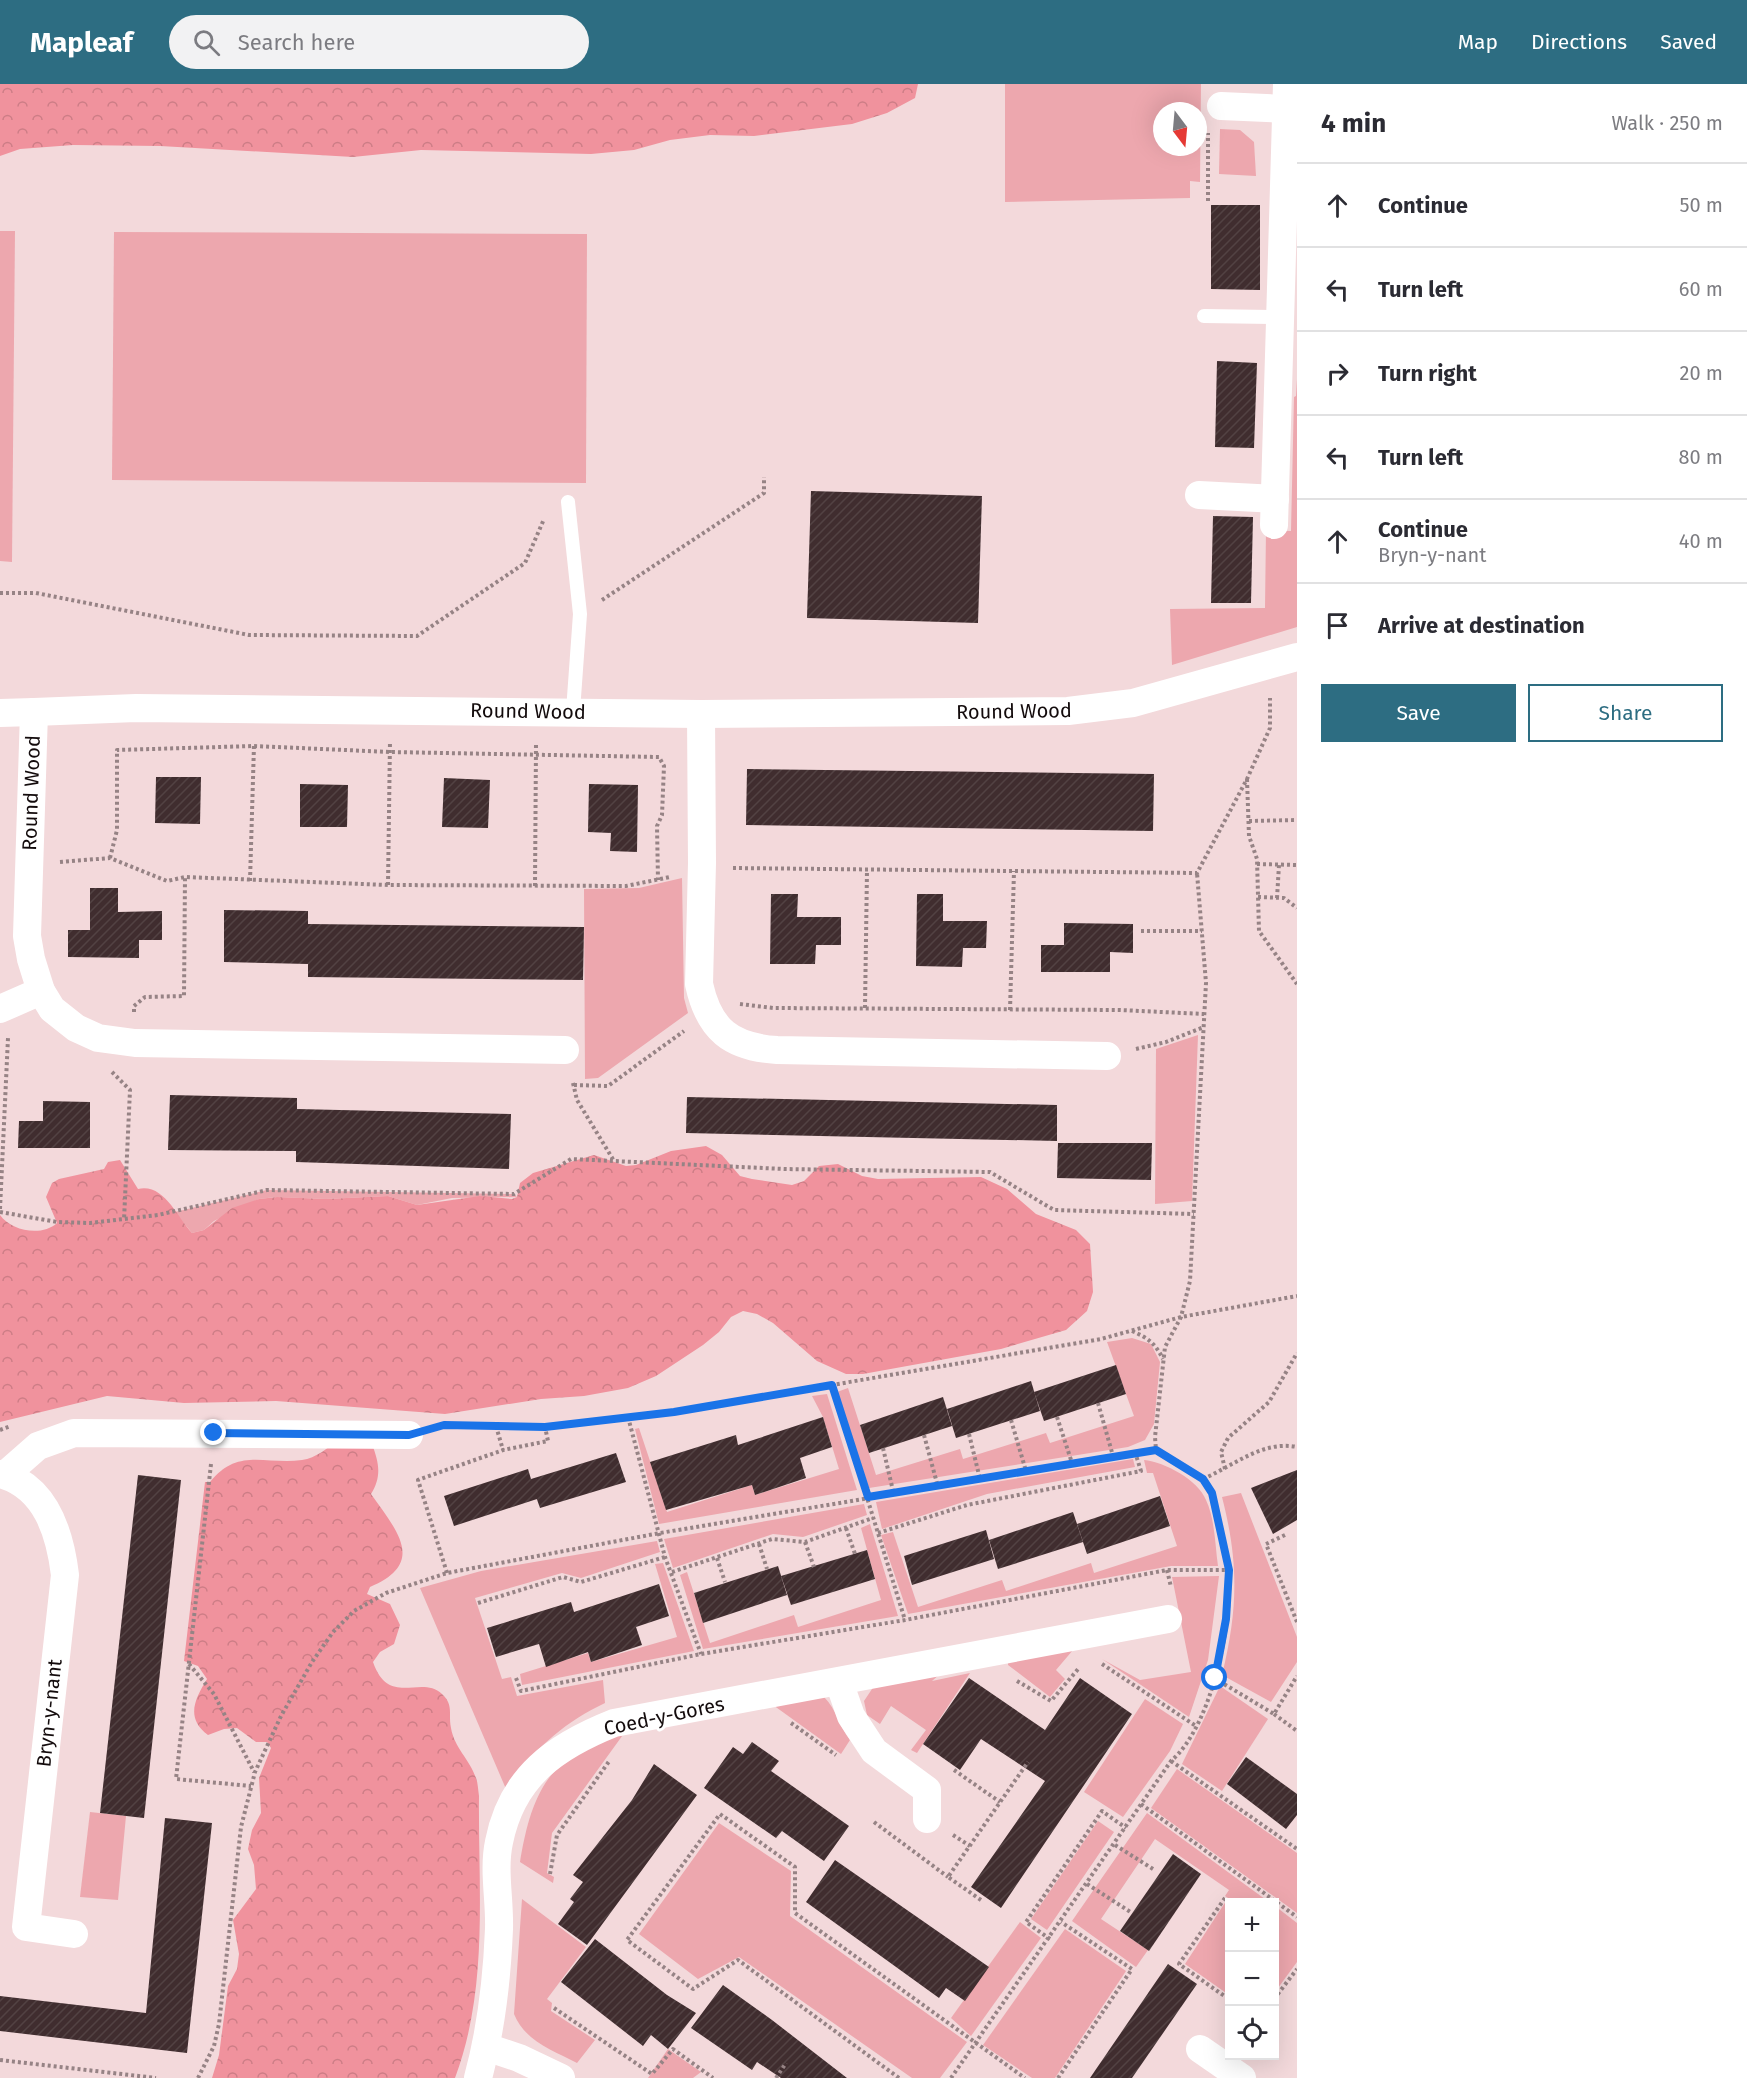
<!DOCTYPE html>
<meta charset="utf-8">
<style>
body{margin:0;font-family:"Fira Sans",sans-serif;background:#f2f2f3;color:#2b2b33}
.controls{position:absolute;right:18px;bottom:18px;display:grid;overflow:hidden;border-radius:0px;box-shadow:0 6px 24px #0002}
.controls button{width:54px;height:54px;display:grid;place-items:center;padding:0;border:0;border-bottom:2px solid #e1e1e2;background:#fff;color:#2b2b33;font:30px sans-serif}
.compass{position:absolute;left:1153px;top:18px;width:54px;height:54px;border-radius:50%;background:#fff;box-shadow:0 6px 24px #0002;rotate:164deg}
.stop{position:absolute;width:18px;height:18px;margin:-14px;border:4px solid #1a73e8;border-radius:50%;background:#fff}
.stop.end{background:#1a73e8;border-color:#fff;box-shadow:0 2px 6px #0008}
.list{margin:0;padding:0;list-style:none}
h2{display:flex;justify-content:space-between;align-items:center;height:78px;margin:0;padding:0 24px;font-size:26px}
h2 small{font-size:20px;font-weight:400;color:#7c7c81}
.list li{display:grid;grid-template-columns:39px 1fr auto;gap:18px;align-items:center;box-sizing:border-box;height:84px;padding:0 24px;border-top:2px solid #e1e1e2}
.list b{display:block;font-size:22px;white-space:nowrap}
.list p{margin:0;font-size:20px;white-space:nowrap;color:#7c7c81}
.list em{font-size:20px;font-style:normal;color:#7c7c81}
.actions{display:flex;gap:12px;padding:18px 24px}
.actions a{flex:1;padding:14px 0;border:2px solid #2d6d82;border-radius:0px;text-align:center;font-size:21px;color:#2d6d82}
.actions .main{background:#2d6d82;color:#fff}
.icon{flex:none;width:33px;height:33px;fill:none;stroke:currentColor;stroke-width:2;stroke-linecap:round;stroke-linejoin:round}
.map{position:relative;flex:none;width:1297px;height:1994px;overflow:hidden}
header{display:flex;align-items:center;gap:36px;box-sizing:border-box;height:84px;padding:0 30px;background:#2d6d82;color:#fff}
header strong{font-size:28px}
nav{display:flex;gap:33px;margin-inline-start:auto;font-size:21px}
.search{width:420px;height:54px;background:#f2f2f3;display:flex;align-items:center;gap:15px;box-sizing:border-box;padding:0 21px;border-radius:33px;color:#7c7c81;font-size:22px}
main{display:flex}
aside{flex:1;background:#fff}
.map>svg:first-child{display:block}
</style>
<header>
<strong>Mapleaf</strong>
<div class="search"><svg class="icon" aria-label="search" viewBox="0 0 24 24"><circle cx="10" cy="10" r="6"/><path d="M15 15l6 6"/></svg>Search here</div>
<nav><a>Map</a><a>Directions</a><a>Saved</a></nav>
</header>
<main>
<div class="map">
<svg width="1297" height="1994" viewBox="0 0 1297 1994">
<defs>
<pattern id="forest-crowns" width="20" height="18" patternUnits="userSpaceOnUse" patternTransform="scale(1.5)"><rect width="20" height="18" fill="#f0929d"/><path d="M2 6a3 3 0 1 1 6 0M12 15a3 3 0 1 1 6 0" fill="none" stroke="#cd7d86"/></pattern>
<pattern id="building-hatch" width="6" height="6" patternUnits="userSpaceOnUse" patternTransform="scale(1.5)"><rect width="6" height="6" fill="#402d2f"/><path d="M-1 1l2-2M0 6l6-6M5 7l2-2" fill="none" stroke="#524243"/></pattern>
</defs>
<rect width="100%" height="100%" fill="#f3d9db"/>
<g fill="#eda7ae" fill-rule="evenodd">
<path d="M1005 0H1201L1200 98 1190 97V114L1005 118ZM1162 27H1198V63H1162Z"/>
<polygon points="1220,45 1240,46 1254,58 1256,92 1219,90"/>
<polygon points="0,147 15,147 12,478 0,477"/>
<polygon points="114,148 587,150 586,399 112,396"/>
<polygon points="1297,295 1297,543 1172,581 1170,525 1265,524 1266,446 1291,447 1294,313 1296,312"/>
<polygon points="682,794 684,914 688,929 598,994 585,995 584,805 639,804"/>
<polygon points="1198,951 1192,1117 1155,1120 1156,965"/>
<polygon points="267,1106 514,1110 517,1113 452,1114 417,1121 388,1112 326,1115 276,1113 259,1115 214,1137 204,1146 192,1149 175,1128"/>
<polygon points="1132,1254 1151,1260 1160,1278 1154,1340 1145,1356 1128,1363 869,1404 837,1308 848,1304 876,1391 960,1365 963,1375 1046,1349 1050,1359 1134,1332 1107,1258"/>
<polygon points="827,1310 857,1406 659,1440 635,1345 639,1344 667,1428 752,1401 755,1411 839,1385 823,1333 812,1312"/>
<polygon points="1133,1375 1135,1383 987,1410 882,1445 876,1418"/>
<path d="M1144 1376C1165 1378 1198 1396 1206 1416 1215 1435 1215 1461 1218 1482H1171L908 1530 881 1451 893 1448 918 1523 1002 1496 1006 1507 1091 1479 1094 1489 1177 1462 1153 1389H1147Z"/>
<path d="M1241 1409 1297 1553V1578L1271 1618 1222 1591C1238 1525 1239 1479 1222 1413Z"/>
<polygon points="864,1420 867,1431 803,1453 773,1450 673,1484 664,1455"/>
<polygon points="870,1440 898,1532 703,1565 680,1491 687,1488 710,1559 794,1531 798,1543 881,1516 861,1444"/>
<path d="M657 1457 660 1468 581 1494 562 1489 475 1514 502 1595 511 1593 517 1612 603 1596 605 1619C564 1638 531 1668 506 1705L420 1504 481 1487Z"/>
<polygon points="663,1479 694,1567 522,1601 520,1590 588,1569 591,1578 677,1553 655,1480"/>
<polygon points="1219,1492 1208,1576 1189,1633 1102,1575 1140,1596 1191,1588 1172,1493"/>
<polygon points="1073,1566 1056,1586 1065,1595 1050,1613 1008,1581 1008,1578"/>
<polygon points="941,1589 932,1597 970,1589 917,1669 911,1666 926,1646 891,1622 880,1640 867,1631 864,1617 874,1602"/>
<polygon points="1220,1602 1268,1635 1222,1707 1182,1680"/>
<path d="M824 1613C837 1626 839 1642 850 1656L841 1670 773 1621Z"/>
<polygon points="1145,1615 1183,1640 1170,1667 1123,1733 1084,1708"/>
<path d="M625 1648 552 1749 547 1789 554 1793 553 1799 520 1778C526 1742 536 1696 569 1675 586 1664 607 1657 625 1648Z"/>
<polygon points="1177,1685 1297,1769 1297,1829 1151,1724"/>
<polygon points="90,1728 126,1732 118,1816 80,1813"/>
<polygon points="1147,1729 1269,1818 1230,1818 1229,1911 1185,1880 1228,1814 1225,1812 1229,1806 1155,1755 1101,1835 1148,1866 1136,1883 1072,1837"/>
<polygon points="1098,1737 1114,1748 1047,1846 1031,1835"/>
<polygon points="719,1739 791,1787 790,1832 967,1958 940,1994 912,1994 739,1873 698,1895 639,1850"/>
<path d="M522 1815 586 1863 547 1915 552 1919 551 1927 595 1956 577 1979C552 1966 525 1957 514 1930Z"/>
<polygon points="1275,1822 1297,1839 1297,1878 1275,1908"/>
<polygon points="1020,1838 1041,1854 971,1952 951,1934"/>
<polygon points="1065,1845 1126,1887 1055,1994 1032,1994 983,1961"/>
<polygon points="668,1965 701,1988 693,1994 648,1994"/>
</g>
<g fill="url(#forest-crowns)">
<polygon points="0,0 918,0 915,14 887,29 852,40 754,52 710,51 670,56 634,66 591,70 421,66 353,73 160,62 73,61 20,65 0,72"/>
<path d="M706 1062 722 1071 740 1092 752 1095 792 1101 804 1097 819 1082 838 1080 862 1092 878 1095 981 1093 1007 1105 1036 1130 1076 1146 1090 1160 1093 1208 1087 1227 1066 1246 1001 1265 863 1290H846L817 1277 773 1239 757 1230 743 1227 731 1233 719 1248 703 1261 656 1292 628 1304 584 1312 541 1315 445 1330 276 1317 184 1319 107 1312 0 1338V1131C11 1147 42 1153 57 1139L46 1113 52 1099 59 1095 104 1085 108 1078 120 1076 138 1105C164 1099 177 1133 192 1149L204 1146 232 1124 259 1115 277 1113 326 1115 388 1112 417 1121 480 1112 512 1115 517 1113 520 1099 533 1089 594 1071 626 1082 636 1081 671 1067Z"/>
<path d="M339 1355 372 1360C379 1379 382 1392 371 1410 397 1447 427 1479 370 1503L367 1510 390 1520 400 1541 394 1560 380 1568 373 1578C389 1624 421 1590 442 1610 454 1621 448 1630 451 1644 454 1663 470 1676 476 1694 478 1699 478 1706 479 1712 478 1807 489 1903 455 1994H212L219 1971 228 1902 237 1885 239 1870 233 1836 256 1805 254 1781 248 1765 252 1746 261 1729 259 1694 271 1664 267 1658H256L237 1644 224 1645 208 1651C185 1634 195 1615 207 1595L198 1582 184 1577 205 1398H210C238 1363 265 1381 302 1376 316 1374 328 1364 339 1355Z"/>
</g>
<g fill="url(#building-hatch)">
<polygon points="1211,121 1260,121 1260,206 1211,205"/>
<polygon points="1217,277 1257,279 1254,364 1215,363"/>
<polygon points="811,407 982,412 978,539 807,534"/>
<polygon points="1213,432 1253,433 1251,519 1211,519"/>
<polygon points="747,685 1154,690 1153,747 746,741"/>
<polygon points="156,693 201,693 200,740 155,739"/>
<polygon points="444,694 490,696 488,744 442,743"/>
<polygon points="300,700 348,701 347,743 300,743"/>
<polygon points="589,700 638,701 637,768 610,767 611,749 588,748"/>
<polygon points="90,804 118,804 118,828 162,827 162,856 139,856 139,874 68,873 68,846 90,846"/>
<polygon points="771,810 798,810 797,833 841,833 841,861 816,861 815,880 770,880"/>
<polygon points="917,810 943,810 943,837 987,837 986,864 963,864 962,883 916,882"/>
<polygon points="224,826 308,827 308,840 584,843 583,896 308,893 308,880 224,878"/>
<polygon points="1064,839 1133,840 1133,869 1110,868 1110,888 1041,888 1041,861 1064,861"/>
<polygon points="170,1011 297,1014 297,1025 511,1030 509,1085 296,1078 296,1067 168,1066"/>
<polygon points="687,1013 1057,1021 1057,1057 686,1049"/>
<polygon points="43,1017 90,1018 90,1064 18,1064 19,1037 43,1037"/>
<polygon points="1058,1059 1152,1059 1151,1096 1057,1094"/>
<polygon points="1116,1281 1126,1310 1044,1337 1034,1308"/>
<polygon points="1031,1297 1040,1327 956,1354 947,1325"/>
<polygon points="943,1313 952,1342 869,1369 860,1341"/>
<polygon points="823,1333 832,1363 800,1374 806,1394 755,1411 752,1401 666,1426 650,1378 736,1351 738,1361"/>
<polygon points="616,1369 626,1398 540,1424 534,1407 537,1415 454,1442 444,1412 528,1385 531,1395"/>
<polygon points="1297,1386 1297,1436 1273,1450 1251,1404"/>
<polygon points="138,1391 181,1396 144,1734 100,1729"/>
<polygon points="1160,1412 1170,1442 1087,1470 1077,1440"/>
<polygon points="1073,1428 1083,1458 998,1485 989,1456"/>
<polygon points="986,1446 994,1475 912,1501 904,1472"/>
<polygon points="867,1466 875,1495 791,1521 781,1492"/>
<polygon points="778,1482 787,1511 703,1539 694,1509"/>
<polygon points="659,1500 669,1532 636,1543 642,1561 591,1578 588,1568 546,1583 539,1560 496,1573 487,1544 571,1518 574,1528"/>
<polygon points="969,1594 1045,1646 1080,1594 1132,1630 1001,1824 971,1803 1045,1697 981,1655 960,1686 923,1660"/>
<polygon points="752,1658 779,1677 771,1687 849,1742 824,1777 782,1747 776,1754 704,1704 733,1663 743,1670"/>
<polygon points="1246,1673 1297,1710 1297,1731 1286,1745 1227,1700"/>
<polygon points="654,1680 697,1711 587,1861 558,1840 574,1818 570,1815 583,1798 573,1791 632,1716"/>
<polygon points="165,1734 212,1739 187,1969 0,1947 0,1912 146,1929"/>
<polygon points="1173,1770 1201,1790 1149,1867 1120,1847"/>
<polygon points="835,1776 989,1883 965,1917 946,1904 939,1914 806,1818"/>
<polygon points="595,1855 667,1911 696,1929 668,1965 651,1951 643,1962 561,1898"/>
<polygon points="1168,1880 1197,1900 1132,1994 1090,1994"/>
<polygon points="723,1901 772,1936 847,1994 781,1994 757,1978 752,1986 691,1944"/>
</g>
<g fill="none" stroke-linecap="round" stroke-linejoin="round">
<g stroke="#968385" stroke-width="4" stroke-dasharray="3 3" stroke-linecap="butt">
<polyline points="1208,117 1208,49"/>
<polyline points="0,509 36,509 249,551 417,552 525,479 544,435"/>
<polyline points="602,516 764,409 764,393"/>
<polyline points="1247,695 1249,752 1257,775 1259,847 1297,900"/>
<polyline points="1249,737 1297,736"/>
<polyline points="110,774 117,746 117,666 254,662 390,668 659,673 664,682 662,731 657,742 658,796"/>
<polyline points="60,778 110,774 167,797 185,793 388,801 626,802 670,793"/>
<polyline points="1257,780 1297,781"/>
<polyline points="733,784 1197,789 1247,695 1270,644 1270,614"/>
<polyline points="250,797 254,661"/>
<polyline points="388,801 390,657"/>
<polyline points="535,802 536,661"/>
<polyline points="1258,813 1284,814 1297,824"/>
<polyline points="1277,814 1279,781"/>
<polyline points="1141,847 1202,847"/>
<polyline points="740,920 773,924 1120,926 1204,930"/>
<polyline points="865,924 867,786"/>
<polyline points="1010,926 1014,787"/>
<polyline points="134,928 134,922 145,913 184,912 185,793"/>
<polyline points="1136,965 1166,958 1204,943"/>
<polyline points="112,988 130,1006 124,1136"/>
<polyline points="573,999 577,1016 614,1077"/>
<polyline points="574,1001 608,1002 684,947"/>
<polyline points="0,1125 8,954"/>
<polyline points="0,1128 57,1138 90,1139 158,1131 267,1106 514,1110 571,1075 784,1085 990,1088 1054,1126 1194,1130"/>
<path d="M1132 1247C1148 1254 1155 1259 1163 1275"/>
<polyline points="832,1301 905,1536"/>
<polyline points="1098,1319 1113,1372"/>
<polyline points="628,1333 665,1473 701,1570"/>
<polyline points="1057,1333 1072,1379"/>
<polyline points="1011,1336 1026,1387"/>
<polyline points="496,1342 503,1366"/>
<polyline points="438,1343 545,1343 674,1328 1101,1255 1181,1233 1297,1212"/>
<polyline points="0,1346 11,1342"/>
<polyline points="969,1350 980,1395"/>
<polyline points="924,1351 938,1403"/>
<polyline points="883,1364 894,1411"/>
<polyline points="211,1380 176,1695 251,1702"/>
<polyline points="1225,1385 1221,1368 1228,1354 1269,1318 1297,1269"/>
<path d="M1203 1395C1233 1382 1263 1356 1297 1363"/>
<polyline points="846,1444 855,1470"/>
<polyline points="878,1449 967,1421 1141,1387 1135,1368"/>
<polyline points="1285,1451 1266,1460 1297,1538"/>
<polyline points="805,1458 814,1483"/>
<polyline points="759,1460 767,1485"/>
<polyline points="717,1474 725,1498"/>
<polyline points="1167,1486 1171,1503"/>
<polyline points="672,1488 772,1455 805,1458 873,1434"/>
<polyline points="447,1489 418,1396 503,1366 548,1357 545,1343"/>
<polyline points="478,1519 563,1493 581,1498 665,1473"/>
<polyline points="189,1580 214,1610 254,1688"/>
<polyline points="1102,1580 1196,1642"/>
<polyline points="516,1594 521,1607 701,1570 905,1536 1167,1486 1229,1486"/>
<polyline points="1214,1594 1274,1630 1297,1592"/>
<polyline points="1017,1597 1051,1617 1079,1584"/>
<polyline points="1274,1630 1297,1647"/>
<polyline points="791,1639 836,1671"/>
<polyline points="1171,1677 1297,1765"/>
<polyline points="954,1686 1000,1718"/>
<polyline points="1141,1720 1297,1833"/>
<polyline points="874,1738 948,1793"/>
<polyline points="953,1751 970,1762"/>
<polyline points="1115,1761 1153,1785"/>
<polyline points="550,1790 557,1751 610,1676"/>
<polyline points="1087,1800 1132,1829"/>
<polyline points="1225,1814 1179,1880 1230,1916"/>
<polyline points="981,1816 948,1793 1028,1678"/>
<polyline points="1050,1855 1026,1838 1102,1727 1126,1744"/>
<polyline points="1274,1915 1297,1885"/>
<polyline points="554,1924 652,1990 673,1965 713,1994"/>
<polyline points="0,1976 156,1994"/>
<polyline points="198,1994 214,1962 219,1940 241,1743 255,1688 281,1632 312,1578 333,1548 354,1527 386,1509 447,1489 660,1449 1156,1366"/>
<polyline points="776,1994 786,1979"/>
<polyline points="899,1994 738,1876 693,1905 627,1856 720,1730 795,1783 795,1829 1025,1994"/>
<path d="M951 1994 1171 1677C1212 1642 1232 1540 1229 1488 1227 1471 1222 1454 1218 1438 1216 1428 1216 1415 1211 1407 1201 1389 1174 1375 1156 1366L1155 1353 1165 1263 1181 1233 1190 1197 1206 899 1197 789"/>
<polyline points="1058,1994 1132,1885 1061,1838"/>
</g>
<g stroke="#fff" stroke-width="14">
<polyline points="1204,232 1281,233"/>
<polyline points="568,418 580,530 573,627"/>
</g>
<g stroke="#fff" stroke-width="28">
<polyline points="1221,22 1286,25"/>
<polyline points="1199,411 1275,415"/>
<polyline points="1274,441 1287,0"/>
<polyline points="0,629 34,628"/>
<path d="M701 630 702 779 699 900C709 946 731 963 777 966L1107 972"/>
<polyline points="0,925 41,907"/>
<polyline points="565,966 135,959 98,954 76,944 52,925 41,907 31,875 27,852 34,628 136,624 701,630 1068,627 1133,619 1297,573"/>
<path d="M0 1390C46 1402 60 1449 65 1491L26 1843 74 1850"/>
<polyline points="5,1391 38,1362 74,1349 409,1351"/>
<polyline points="839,1598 851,1632 874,1667 927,1706 927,1735"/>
<polyline points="486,1963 519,1974 561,1994"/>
<polyline points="1200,1965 1242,1994"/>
<path d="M478 1994C491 1946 497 1894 499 1845 500 1816 493 1786 499 1758 512 1692 556 1662 614 1639L1168 1535"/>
</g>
</g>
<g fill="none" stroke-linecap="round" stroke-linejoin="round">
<polyline stroke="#1a73e8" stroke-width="8" points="214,1349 409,1351 444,1341 545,1343 674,1328 832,1301 868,1413 1156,1366 1203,1395 1212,1409 1229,1486 1226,1535 1215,1594"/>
</g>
<g text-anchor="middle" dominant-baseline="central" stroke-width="6" stroke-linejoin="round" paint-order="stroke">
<g font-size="20" fill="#130b0c" stroke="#fff">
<text transform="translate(528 627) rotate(1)">Round Wood</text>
<text transform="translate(1014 627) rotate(-1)">Round Wood</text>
<text transform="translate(31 709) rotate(-88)">Round Wood</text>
<text transform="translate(49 1629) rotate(-84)">Bryn-y-nant</text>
<text transform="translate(664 1632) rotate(-12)">Coed-y-Gores</text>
</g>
</g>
</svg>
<div class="controls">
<button>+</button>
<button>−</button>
<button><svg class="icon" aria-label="locate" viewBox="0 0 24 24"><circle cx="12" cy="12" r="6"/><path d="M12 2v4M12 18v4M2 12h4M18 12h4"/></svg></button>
</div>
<svg class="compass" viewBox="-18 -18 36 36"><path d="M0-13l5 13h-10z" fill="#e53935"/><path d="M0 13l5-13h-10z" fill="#7c7c81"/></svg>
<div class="stop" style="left:1215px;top:1594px"></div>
<div class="stop end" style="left:214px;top:1349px"></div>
</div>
<aside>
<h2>4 min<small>Walk · 250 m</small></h2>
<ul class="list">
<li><svg class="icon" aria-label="ahead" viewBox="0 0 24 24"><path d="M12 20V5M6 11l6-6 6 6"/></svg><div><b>Continue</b></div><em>50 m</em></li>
<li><svg class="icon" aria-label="left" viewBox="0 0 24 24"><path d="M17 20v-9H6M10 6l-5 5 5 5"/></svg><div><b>Turn left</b></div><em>60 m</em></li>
<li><svg class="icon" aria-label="right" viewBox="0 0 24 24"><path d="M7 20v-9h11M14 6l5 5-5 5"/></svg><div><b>Turn right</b></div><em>20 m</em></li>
<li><svg class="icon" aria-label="left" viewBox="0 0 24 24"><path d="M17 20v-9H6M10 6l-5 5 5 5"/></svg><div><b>Turn left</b></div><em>80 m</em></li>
<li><svg class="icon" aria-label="ahead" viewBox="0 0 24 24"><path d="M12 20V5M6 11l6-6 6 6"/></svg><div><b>Continue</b><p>Bryn-y-nant</p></div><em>40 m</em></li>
<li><svg class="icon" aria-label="arrive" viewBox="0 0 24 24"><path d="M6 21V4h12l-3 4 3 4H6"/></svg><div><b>Arrive at destination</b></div></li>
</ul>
<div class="actions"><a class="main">Save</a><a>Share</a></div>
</aside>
</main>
